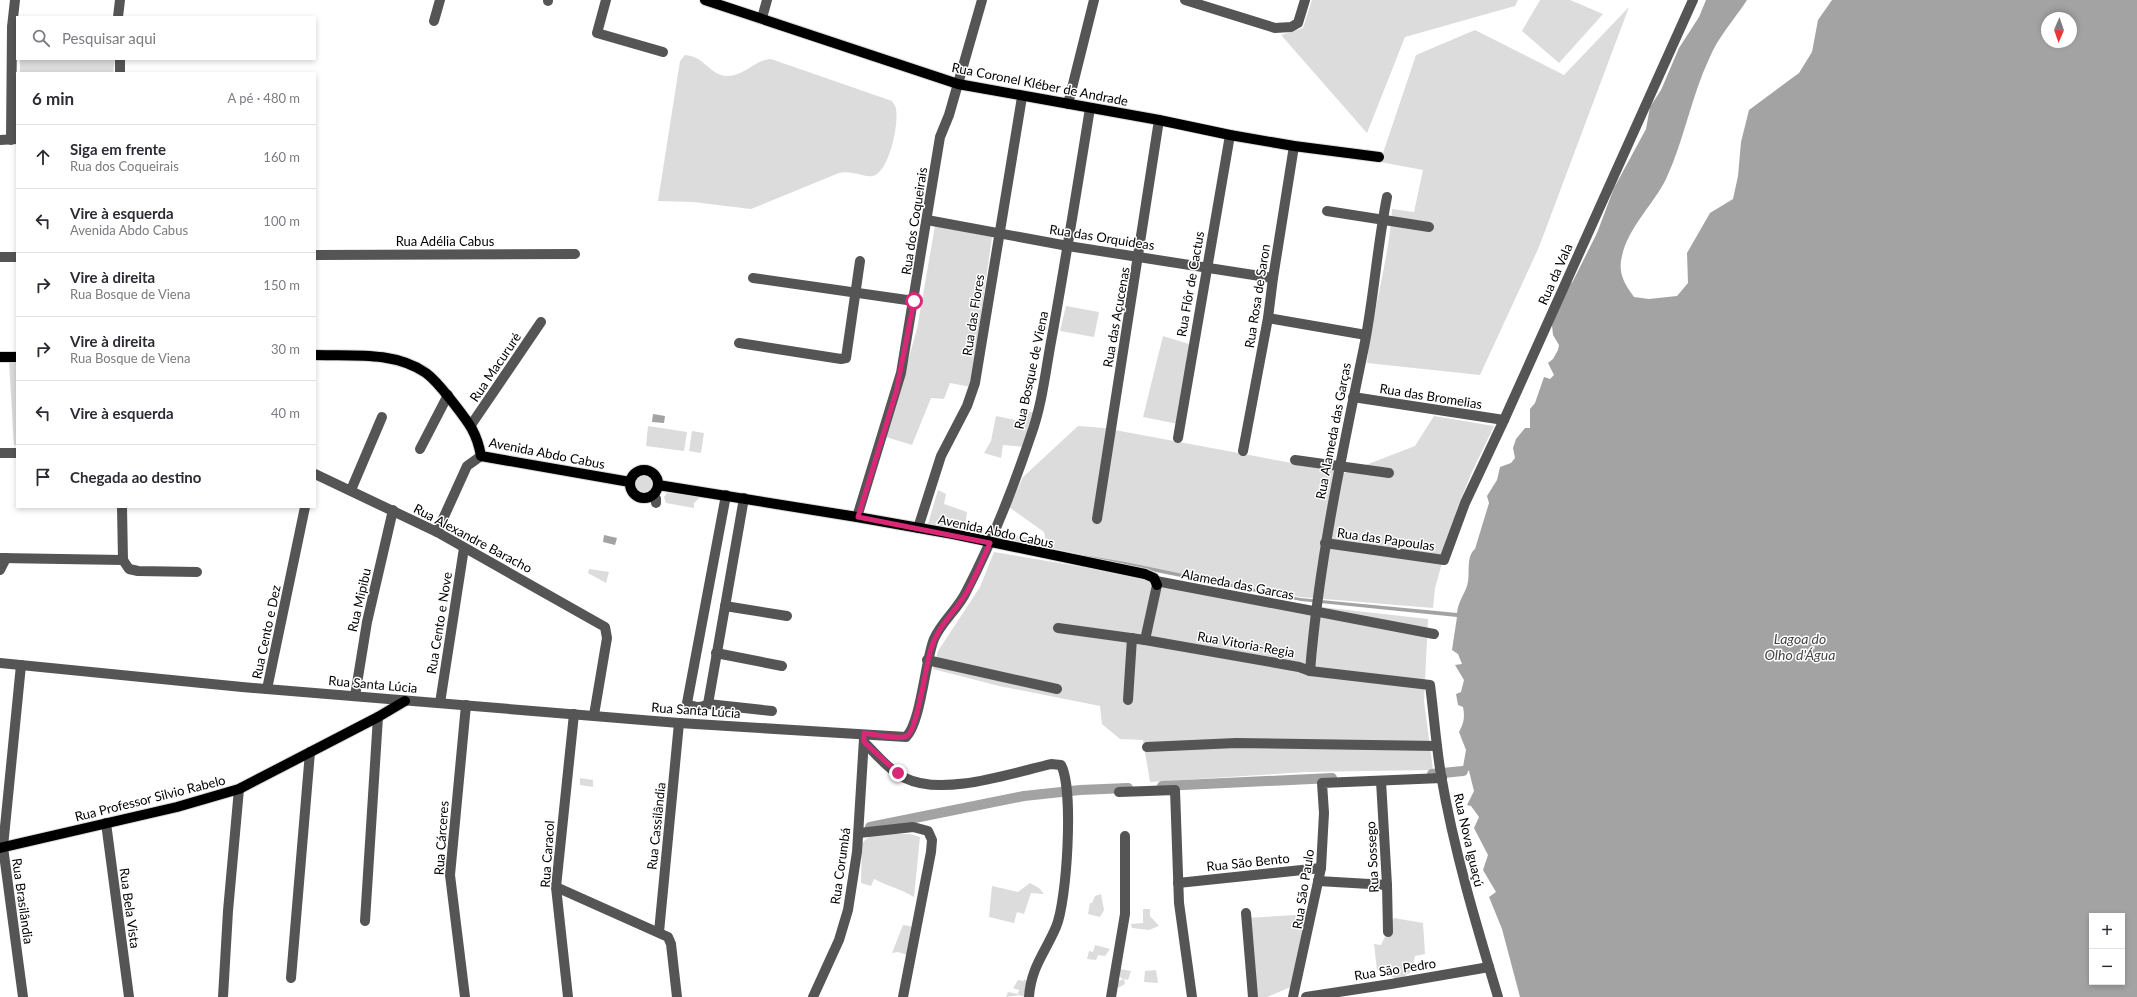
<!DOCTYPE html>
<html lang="pt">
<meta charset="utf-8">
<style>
body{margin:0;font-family:Lato,sans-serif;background:#f7f7f7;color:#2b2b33}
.controls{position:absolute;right:12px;bottom:12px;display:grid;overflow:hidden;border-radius:0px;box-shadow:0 2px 6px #0003}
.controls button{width:36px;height:36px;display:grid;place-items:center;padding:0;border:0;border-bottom:1px solid #e1e1e2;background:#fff;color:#2b2b33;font:20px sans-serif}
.compass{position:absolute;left:2041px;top:12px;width:36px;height:36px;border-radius:50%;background:#fff;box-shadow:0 2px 6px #0003;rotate:182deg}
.stop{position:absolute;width:12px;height:12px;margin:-9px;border:3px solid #db2777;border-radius:50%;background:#fff}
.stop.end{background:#db2777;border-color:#fff;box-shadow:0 1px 4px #0008}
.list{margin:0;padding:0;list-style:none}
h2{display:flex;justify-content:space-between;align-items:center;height:52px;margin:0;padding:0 16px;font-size:17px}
h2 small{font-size:13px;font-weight:400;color:#7c7c81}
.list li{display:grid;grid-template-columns:26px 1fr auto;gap:12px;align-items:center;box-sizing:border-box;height:64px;padding:0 16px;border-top:1px solid #e1e1e2}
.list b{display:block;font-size:15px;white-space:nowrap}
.list p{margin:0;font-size:13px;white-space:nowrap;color:#7c7c81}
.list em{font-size:13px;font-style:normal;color:#7c7c81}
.icon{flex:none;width:22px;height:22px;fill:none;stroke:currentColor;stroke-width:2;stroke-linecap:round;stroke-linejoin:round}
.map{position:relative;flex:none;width:2137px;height:997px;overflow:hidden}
.search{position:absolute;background:#fff;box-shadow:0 2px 6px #0003;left:16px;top:16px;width:300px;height:44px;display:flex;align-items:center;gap:10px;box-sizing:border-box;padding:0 14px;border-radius:0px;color:#7c7c81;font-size:15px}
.panel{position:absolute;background:#fff;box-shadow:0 2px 6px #0003;left:16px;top:72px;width:300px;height:436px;border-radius:0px}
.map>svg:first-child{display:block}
</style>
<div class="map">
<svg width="2137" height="997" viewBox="0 0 2137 997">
<rect width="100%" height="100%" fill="#fff"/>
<g fill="#dcdcdc">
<polygon points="1312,0 1518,0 1515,6 1405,37 1367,133 1281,35 1303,28"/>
<polygon points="1540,0 1570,0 1603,14 1559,63 1522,31"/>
<path d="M1629 7 1539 247 1480 375 1367 363C1372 311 1389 261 1392 209L1414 212 1423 170 1380 162 1416 55 1475 30 1564 75Z"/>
<path d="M685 55C704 56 710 75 726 76 744 77 754 60 771 59L892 101C893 103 896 106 896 109 899 124 889 172 873 176 865 178 853 170 839 173L751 209 693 202 658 201 680 61Z"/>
<polygon points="20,59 115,59 113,73 20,73"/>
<polygon points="935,226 992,237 971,387 950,383 944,399 931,398 912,445 886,437 917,329"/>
<polygon points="1066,306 1099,312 1094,337 1060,331"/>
<polygon points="1163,336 1192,345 1178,424 1143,417"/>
<polygon points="9,363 17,363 17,445 14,445"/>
<polygon points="1029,412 1036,412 1026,447 1003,445 1001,458 984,453 991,441 996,416 1026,422"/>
<polygon points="1434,416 1494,426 1471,474 1457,509 1435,588 1433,608 1300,597 998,538 999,532 1046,541 1044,532 1009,507 1023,477 1078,426 1104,428 1345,473 1415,446"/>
<polygon points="648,426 687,432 684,451 646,446"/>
<polygon points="692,431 704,433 701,453 689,451"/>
<circle cx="644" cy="485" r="11"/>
<polygon points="938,490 946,494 944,504 967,512 964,534 927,527"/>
<polygon points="667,493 701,496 694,503 694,508 666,503 664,497"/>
<polygon points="994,552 1321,607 1428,619 1424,701 1433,770 1307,772 1150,782 1143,740 1120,739 1102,724 1100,706 999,686 933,669 938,651 980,587"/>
<polygon points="589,569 609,572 606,583 588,573"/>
<polygon points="580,778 593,780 593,787 580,785"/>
<path d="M872 834H910L920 837 914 897C901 889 888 886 874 879L871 886 861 883 862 843Z"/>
<polygon points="1030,883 1039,888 1044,894 1031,893 1024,914 1017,912 1014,923 989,917 992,886 1018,892"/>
<polygon points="1101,894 1104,910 1100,917 1088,914 1090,903 1092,903 1095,896"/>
<polygon points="1143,909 1150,909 1150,916 1159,926 1149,930 1132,928 1131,924 1143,923"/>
<polygon points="1312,914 1293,986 1267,997 1257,997 1246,918"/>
<polygon points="1394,918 1423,923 1425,954 1415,956 1412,971 1399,980 1377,970 1374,944 1381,945"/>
<polygon points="903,925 914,927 907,955 898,952 892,953"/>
<polygon points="1095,945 1110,949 1105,956 1098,955 1096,960 1087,959 1089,951 1093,952"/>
<polygon points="1120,969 1131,971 1128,980 1124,979 1125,984 1118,988 1115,983 1123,979 1120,977"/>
<polygon points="1156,970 1158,983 1144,982 1145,971"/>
<polygon points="1024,979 1030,983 1025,997 1019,995 1006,997 1008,992 1018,994 1019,990 1013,988 1018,980 1024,981"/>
</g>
<g fill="#a3a3a3" fill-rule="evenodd">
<path d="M1706 0H1747C1734 20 1718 37 1709 59 1691 97 1684 141 1666 179 1652 207 1626 229 1621 261 1619 276 1626 286 1634 297L1649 299 1677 296 1688 283 1687 253 1710 213 1733 199 1738 176 1741 142 1749 110 1799 73 1812 52 1818 20 1832 0H2137V997H1520L1502 929 1489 897 1496 892 1483 870 1488 855 1474 828 1479 817 1471 806 1467 805 1474 791 1469 771 1463 767 1466 750 1459 732C1464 723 1465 717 1463 707L1458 705 1456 694 1461 692 1464 680 1455 665 1462 664 1458 654 1452 650 1457 617 1301 601 1001 541 1125 562 1300 598 1457 613C1458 602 1464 595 1467 586 1471 575 1465 557 1475 549L1489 503 1487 496 1497 480 1500 467 1511 463 1515 458 1513 448 1516 439 1525 428H1530V409L1535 403 1544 377 1550 379 1554 375 1548 363 1553 359 1558 350 1559 345 1553 335 1552 325 1567 289 1573 281 1597 233 1614 188 1646 129 1650 107 1661 90 1679 48 1699 17ZM2047 18H2071V42H2047ZM2092 916H2122V982H2092Z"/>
<polygon points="653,414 665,416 664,423 652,422"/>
<polygon points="604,535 617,538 615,545 603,542"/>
</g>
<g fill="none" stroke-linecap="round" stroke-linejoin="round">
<g stroke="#a3a3a3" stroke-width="10">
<polyline points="1432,774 1463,771"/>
<polyline points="1162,786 1332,778"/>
<polyline points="870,827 1024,796 1080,790 1128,788"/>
</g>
<g stroke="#dbdbdb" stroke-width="12">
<g id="major">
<polyline points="705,0 958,84 1159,120 1230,135 1294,146 1379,157"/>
<path d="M315 355C352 356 394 351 426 373 437 381 446 394 455 405 469 423 477 433 481 456L630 482"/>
<polyline points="0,357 17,357"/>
<circle cx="644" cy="484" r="14"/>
<polyline points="658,485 857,517 953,534 1145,574 1154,578 1157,585"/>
<polyline points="0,848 177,807 239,789 378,717 405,701"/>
</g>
</g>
<g stroke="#555" stroke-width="10">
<polyline points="606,0 597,33 663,52"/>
<polyline points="1185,0 1275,28 1291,27 1298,23 1305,0"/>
<polyline points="548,1 548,0"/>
<polyline points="118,17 120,0"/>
<polyline points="762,18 767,0"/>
<polyline points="434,21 440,0"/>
<polyline points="120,59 120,73"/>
<polyline points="1068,104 1094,0"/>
<polyline points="0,140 17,139"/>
<polyline points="11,140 12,27 15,0"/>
<polyline points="1327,211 1429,227"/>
<polyline points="927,220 1068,246 1273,278"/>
<polyline points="315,255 575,254"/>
<polyline points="0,257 17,257"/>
<polyline points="753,278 914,301"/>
<polyline points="1268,318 1366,335"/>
<polyline points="739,343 841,359 846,358 860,261"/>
<polyline points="1353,397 1504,420"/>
<polyline points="471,425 541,322"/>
<polyline points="1178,438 1230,135"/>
<polyline points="420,449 448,395"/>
<polyline points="1243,451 1268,318 1273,278 1294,146"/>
<polyline points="0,453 17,453"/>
<polyline points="1295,460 1389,473"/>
<polyline points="315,474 437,532 605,627 607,638 594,715"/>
<polyline points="351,490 382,417"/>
<path d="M726 495 687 703C693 708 701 708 708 704L772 711"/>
<polyline points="651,497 656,499 656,503"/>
<polyline points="122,507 123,560 129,569 138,571 197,572"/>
<polyline points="857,517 901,373 940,137 949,115 982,0"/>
<polyline points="1097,519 1159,120"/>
<polyline points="918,528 941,456 967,406 975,383 1022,97"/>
<polyline points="437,532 467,466 481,456"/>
<polyline points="1325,543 1444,560 1465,503 1504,420 1693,0"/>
<polyline points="0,558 123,560"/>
<polyline points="0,570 6,558"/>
<polyline points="1156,581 1434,634"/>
<polyline points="725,606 787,616"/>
<path d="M1058 628 1145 640 1299 667 1310 671 1430 685C1434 715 1436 745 1441 775 1454 851 1476 924 1498 997"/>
<polyline points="1145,640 1157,585"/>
<polyline points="716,653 782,666"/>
<polyline points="927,660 1057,689"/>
<path d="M0 663 242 687 679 723 906 737C921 723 925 661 934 639 942 621 958 609 966 592 992 542 1013 489 1031 435 1043 402 1046 366 1053 331 1066 257 1078 183 1090 108"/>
<polyline points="21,665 3,847 23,997"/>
<path d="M1310 671C1319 561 1342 454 1364 347 1374 297 1377 247 1387 197"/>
<polyline points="267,689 305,507"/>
<polyline points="355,696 367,622 393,510"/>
<polyline points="1128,700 1132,638"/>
<polyline points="440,703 464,548"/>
<polyline points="708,704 744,498"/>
<path d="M864 742C876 754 889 770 905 778 943 797 1012 773 1051 764L1061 765C1074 789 1067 902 1056 927 1045 953 1031 967 1029 997"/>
<polyline points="1147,747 1236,743 1437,746"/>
<polyline points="1381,781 1387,885 1388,932"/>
<polyline points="1119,792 1175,790 1179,903 1192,997"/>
<polyline points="106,823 129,997"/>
<polyline points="859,833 913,827 928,831 932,840 931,852 903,997"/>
<polyline points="1318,881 1387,885"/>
<polyline points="1178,883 1321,868"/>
<polyline points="556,887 668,937 671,944 677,997"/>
<polyline points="1246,913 1253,997"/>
<polyline points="365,921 378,717"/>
<polyline points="659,932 679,723"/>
<polyline points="291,978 310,752"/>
<polyline points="223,997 228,911 239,789"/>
<polyline points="465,997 450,875 466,705"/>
<polyline points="568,997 556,887 574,714"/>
<polyline points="813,997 839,940 848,910 857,852 864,739"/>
<polyline points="1111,997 1125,914 1125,836"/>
<polyline points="1293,997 1321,868 1324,813 1322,783 1442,778"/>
<polyline points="1306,997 1391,984 1489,967"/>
</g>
<use href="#major" stroke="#000" stroke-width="10"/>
</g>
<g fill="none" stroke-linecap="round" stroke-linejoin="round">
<path stroke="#db2777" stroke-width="5" d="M898 773 864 742V733C874 734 899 740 907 736 917 731 926 665 930 652 937 626 952 616 965 595 975 579 982 560 990 543L858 517 896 392 914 301"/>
</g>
<g text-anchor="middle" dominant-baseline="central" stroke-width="3" stroke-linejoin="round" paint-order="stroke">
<g font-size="13" fill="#000" stroke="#fff">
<text transform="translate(1040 84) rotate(11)">Rua Coronel Kléber de Andrade</text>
<text transform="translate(914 221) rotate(-81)">Rua dos Coqueirais</text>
<text transform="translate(1102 237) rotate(9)">Rua das Orquideas</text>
<text x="445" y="241">Rua Adélia Cabus</text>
<text transform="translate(1555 274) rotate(-66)">Rua da Vala</text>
<text transform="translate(1190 284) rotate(-80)">Rua Flôr de Cactus</text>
<text transform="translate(1257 296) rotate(-81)">Rua Rosa de Saron</text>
<text transform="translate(973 315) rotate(-81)">Rua das Flores</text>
<text transform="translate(1116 317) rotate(-80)">Rua das Açucenas</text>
<text transform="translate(495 367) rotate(-56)">Rua Macururé</text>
<text transform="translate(1031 370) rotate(-78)">Rua Bosque de Viena</text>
<text transform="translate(1431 396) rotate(9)">Rua das Bromelias</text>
<text transform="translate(1333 431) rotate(-79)">Rua Alameda das Garças</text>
<text transform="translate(547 453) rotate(11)">Avenida Abdo Cabus</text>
<text transform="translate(996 531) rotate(12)">Avenida Abdo Cabus</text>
<text transform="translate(473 538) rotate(28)">Rua Alexandre Baracho</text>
<text transform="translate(1386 539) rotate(8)">Rua das Papoulas</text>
<text transform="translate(1238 584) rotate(11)">Alameda das Garcas</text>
<text transform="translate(359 600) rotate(-77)">Rua Mipibu</text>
<text transform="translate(439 623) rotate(-81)">Rua Cento e Nove</text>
<text transform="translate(266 632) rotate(-78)">Rua Cento e Dez</text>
<text transform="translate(1246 644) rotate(10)">Rua Vitoria-Regia</text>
<text transform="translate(373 684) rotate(5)">Rua Santa Lúcia</text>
<text transform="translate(696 710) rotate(4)">Rua Santa Lúcia</text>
<text transform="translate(150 798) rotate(-14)">Rua Professor Silvio Rabelo</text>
<text transform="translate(656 826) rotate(-84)">Rua Cassilândia</text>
<text transform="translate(441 838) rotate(-86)">Rua Cárceres</text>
<text transform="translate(1469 840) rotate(77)">Rua Nova Iguaçú</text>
<text transform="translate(547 854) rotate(-86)">Rua Caracol</text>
<text transform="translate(1372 857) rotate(-93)">Rua Sossego</text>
<text transform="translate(1248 862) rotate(-6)">Rua São Bento</text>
<text transform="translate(840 866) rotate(-82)">Rua Corumbá</text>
<text transform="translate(1303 889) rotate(-81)">Rua São Paulo</text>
<text transform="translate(23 901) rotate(82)">Rua Brasilândia</text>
<text transform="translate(130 908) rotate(82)">Rua Bela Vista</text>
<text transform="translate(1395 969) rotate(-9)">Rua São Pedro</text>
</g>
<g font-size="14" font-style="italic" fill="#444" stroke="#fff">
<text x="1800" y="638">Lagoa do<tspan x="1800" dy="16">Olho d'Água</tspan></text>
</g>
</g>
</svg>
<div class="controls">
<button>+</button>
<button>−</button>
</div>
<svg class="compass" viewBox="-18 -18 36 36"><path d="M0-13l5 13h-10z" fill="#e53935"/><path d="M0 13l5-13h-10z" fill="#7c7c81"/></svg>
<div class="stop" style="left:914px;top:301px"></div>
<div class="stop end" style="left:898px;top:773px"></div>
<div class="search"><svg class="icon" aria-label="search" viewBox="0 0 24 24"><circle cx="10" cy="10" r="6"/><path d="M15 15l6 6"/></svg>Pesquisar aqui</div>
<section class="panel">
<h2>6 min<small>A pé · 480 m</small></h2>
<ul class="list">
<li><svg class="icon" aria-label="ahead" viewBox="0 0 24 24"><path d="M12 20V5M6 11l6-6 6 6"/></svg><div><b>Siga em frente</b><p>Rua dos Coqueirais</p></div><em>160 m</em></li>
<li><svg class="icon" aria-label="left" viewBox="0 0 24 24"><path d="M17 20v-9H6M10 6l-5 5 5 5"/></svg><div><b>Vire à esquerda</b><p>Avenida Abdo Cabus</p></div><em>100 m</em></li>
<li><svg class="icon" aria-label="right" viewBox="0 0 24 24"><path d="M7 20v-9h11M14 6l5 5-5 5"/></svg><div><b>Vire à direita</b><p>Rua Bosque de Viena</p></div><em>150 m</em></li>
<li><svg class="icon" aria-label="right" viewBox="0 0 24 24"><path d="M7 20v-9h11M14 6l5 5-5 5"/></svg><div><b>Vire à direita</b><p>Rua Bosque de Viena</p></div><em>30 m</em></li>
<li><svg class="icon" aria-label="left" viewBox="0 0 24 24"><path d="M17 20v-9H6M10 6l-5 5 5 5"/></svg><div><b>Vire à esquerda</b></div><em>40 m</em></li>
<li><svg class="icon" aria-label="arrive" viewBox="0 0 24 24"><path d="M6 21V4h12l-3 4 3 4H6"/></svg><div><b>Chegada ao destino</b></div></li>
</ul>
</section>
</div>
